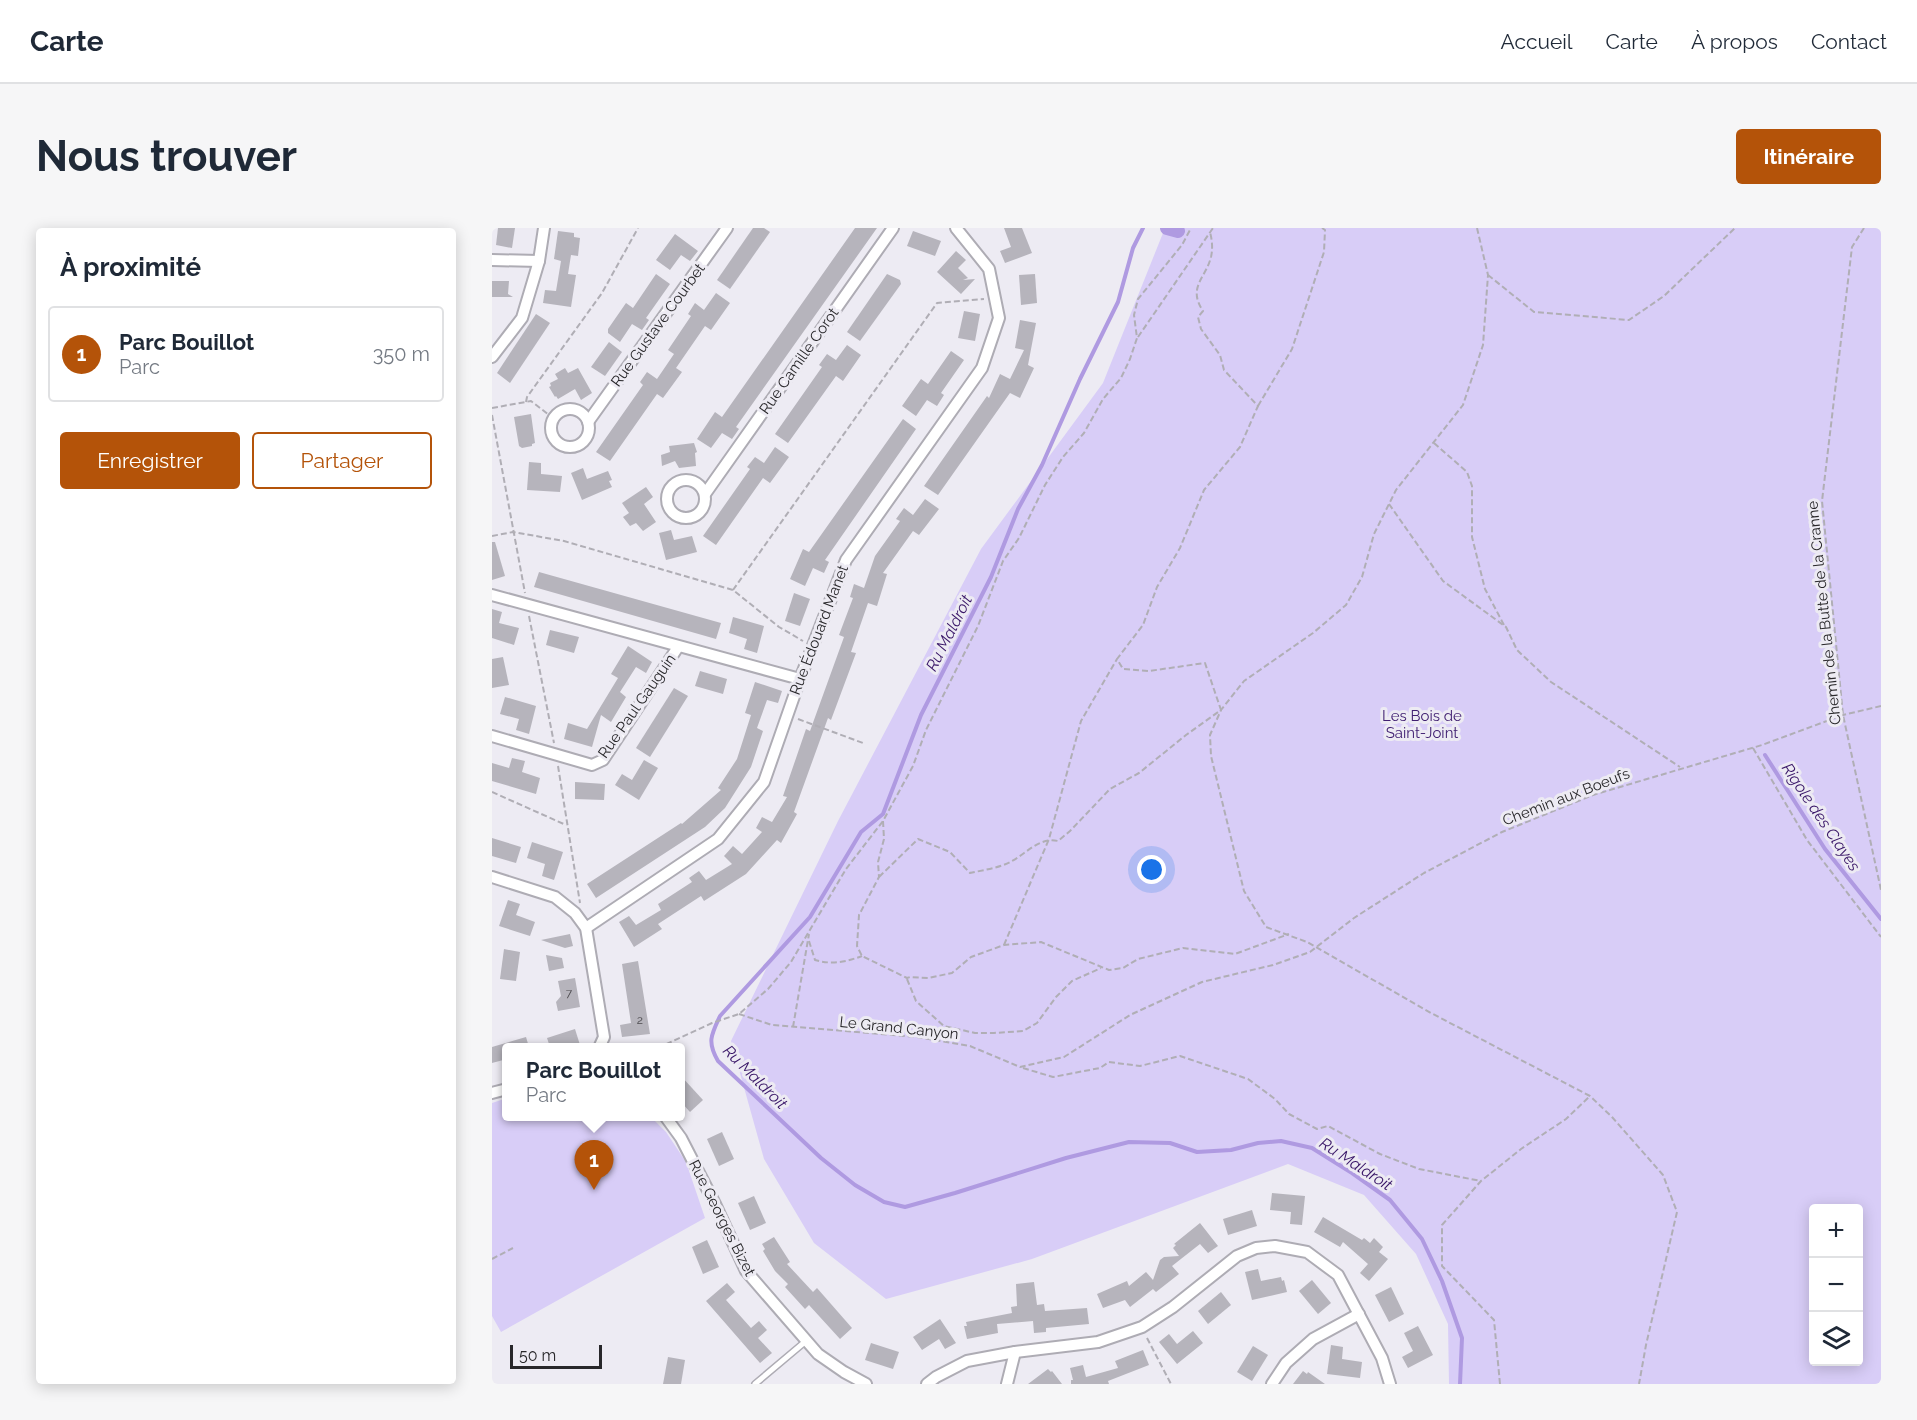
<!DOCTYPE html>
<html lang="fr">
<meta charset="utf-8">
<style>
body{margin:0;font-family:Raleway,sans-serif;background:#f6f6f7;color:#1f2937}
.controls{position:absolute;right:18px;bottom:18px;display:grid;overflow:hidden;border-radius:6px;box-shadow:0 3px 15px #0003}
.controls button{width:54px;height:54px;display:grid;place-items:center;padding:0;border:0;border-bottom:2px solid #e0e1e3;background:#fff;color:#1f2937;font:30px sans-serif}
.scale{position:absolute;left:18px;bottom:15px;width:92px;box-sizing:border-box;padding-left:6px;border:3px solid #28272a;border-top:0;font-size:16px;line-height:21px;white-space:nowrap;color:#28272a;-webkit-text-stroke:4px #edebf3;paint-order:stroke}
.you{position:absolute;left:660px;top:642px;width:21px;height:21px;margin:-15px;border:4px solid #fff;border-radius:50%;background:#1a73e8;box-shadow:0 0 0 9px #1a73e833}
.badge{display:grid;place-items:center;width:39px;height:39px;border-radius:50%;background:#b45309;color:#fff;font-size:20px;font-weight:700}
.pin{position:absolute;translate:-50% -50px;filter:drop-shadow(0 2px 3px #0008)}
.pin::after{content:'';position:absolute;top:32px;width:21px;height:18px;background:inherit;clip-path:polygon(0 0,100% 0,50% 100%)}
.popup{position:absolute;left:10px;top:815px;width:183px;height:78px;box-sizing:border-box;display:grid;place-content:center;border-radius:6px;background:#fff;filter:drop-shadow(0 2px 4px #0005);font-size:20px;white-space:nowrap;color:#747a83}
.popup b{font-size:22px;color:#1f2937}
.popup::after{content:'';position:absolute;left:50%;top:100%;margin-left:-12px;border:12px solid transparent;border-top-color:#fff}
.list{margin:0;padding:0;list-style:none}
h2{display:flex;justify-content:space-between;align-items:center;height:78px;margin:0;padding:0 24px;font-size:26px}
h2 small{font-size:20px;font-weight:400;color:#747a83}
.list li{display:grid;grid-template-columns:39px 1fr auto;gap:18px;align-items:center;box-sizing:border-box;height:96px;margin:0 12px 12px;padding:0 12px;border:2px solid #e0e1e3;border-radius:6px}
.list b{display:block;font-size:22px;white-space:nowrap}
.list p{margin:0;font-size:20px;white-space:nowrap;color:#747a83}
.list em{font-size:20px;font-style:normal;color:#747a83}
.actions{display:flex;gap:12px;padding:18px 24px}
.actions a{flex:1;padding:14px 0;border:2px solid #b45309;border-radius:6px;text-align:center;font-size:21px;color:#b45309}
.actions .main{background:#b45309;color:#fff}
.icon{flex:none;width:33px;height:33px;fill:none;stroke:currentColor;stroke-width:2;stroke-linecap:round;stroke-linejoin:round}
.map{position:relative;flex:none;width:1389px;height:1156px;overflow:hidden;border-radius:6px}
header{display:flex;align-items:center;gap:36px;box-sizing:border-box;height:84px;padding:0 30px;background:#fff;border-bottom:2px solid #e0e1e3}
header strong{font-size:28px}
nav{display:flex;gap:33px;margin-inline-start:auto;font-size:21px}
.intro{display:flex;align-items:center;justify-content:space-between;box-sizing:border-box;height:144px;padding:0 36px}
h1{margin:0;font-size:42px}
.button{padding:15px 27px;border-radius:6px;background:#b45309;color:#fff;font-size:21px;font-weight:700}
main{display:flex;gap:36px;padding:0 36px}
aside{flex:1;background:#fff;border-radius:6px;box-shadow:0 3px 15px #0003}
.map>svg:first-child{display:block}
</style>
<header>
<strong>Carte</strong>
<nav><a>Accueil</a><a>Carte</a><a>À propos</a><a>Contact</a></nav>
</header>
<div class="intro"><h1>Nous trouver</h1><a class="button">Itinéraire</a></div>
<main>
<aside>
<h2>À proximité<small></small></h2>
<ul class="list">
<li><span class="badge">1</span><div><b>Parc Bouillot</b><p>Parc</p></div><em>350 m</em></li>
</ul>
<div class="actions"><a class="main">Enregistrer</a><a>Partager</a></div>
</aside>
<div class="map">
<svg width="1389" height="1156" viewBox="0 0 1389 1156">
<rect width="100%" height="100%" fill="#edebf3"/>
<g fill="#d8cdf7" fill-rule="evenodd">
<path d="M673 0H1389V1156H957L956 1096 924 1026 872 967 796 936 540 1031 394 1071 322 1015 272 931 239 813 346 593 489 321 611 155ZM1322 980H1366V1134H1322Z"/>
<polygon points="15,870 15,888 159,889 174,904 194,934 213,990 9,1104 0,1088 0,875"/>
</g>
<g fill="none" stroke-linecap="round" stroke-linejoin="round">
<g stroke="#af9ae1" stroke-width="4">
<path d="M651 0 641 20 626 74 588 151 550 237 526 281 499 349 429 487 391 586 369 604 318 689 228 788C219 807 215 814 226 833L329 930 363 957 392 974 413 979 463 965 574 930 637 914 678 915 705 924 739 922 766 915 789 913 820 920 860 945 898 972 930 1011 950 1053 970 1110 968 1156"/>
<polyline points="1273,527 1333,621 1389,691"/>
</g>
<polyline stroke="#af9ae1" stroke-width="14" points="675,0 686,3"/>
</g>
<g fill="#b6b4bc">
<polygon points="6,0 23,0 20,20 4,17"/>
<polygon points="261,0 272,0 278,4 238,61 225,52"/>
<polygon points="363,0 385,0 244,199 247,201 240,211 230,205 219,220 205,211 223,184 230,189"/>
<polygon points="512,0 530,0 540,25 513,35 508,23 519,19"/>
<polygon points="66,3 82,5 82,9 88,10 86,28 79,27 76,46 84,47 79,79 51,75 53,62 64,63 69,33 62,31"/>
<polygon points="421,3 449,13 443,28 415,18"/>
<polygon points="183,6 206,23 198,33 189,27 178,42 164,32"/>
<polygon points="464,23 474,32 466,40 476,50 471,52 483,51 469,66 445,44"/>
<polygon points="164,46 178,56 154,90 157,92 150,102 140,96 128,114 116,105 116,101 134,75 141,80"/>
<polygon points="395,46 408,52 409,56 368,113 355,104"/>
<polygon points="543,46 545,75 529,77 527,47"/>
<polygon points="0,53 17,53 16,66 21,69 0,69"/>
<polygon points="224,65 238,75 219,102 213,98 184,140 190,144 171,170 165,166 118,233 104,224 151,157 148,154 155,144 165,151 182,126 176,122 199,88 196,86 203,75 212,82"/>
<polygon points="472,83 488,86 483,113 466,110"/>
<polygon points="44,86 58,95 18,155 5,145"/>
<polygon points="528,92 544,95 536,137 542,140 528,170 518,165 446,267 432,258 495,168 497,170 508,146 518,151 532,122 523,120"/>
<polygon points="117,114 130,124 113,148 99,139"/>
<polygon points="355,117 369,127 351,153 344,148 296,215 283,206 330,139 327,137 335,126 344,132"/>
<polygon points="459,123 472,132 449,165 452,167 445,178 435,172 424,188 410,178 429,151 436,156"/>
<polygon points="73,140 76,145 86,140 100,165 89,172 83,161 66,171 64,168 63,169 57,159 59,158 58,155 66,151 63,146"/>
<polygon points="39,186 43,215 40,216 40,218 30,220 27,218 22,189"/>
<polygon points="411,191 424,201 333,332 337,334 332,345 321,340 313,358 298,351 311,321 317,324"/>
<polygon points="202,215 205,224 203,225 204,238 187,240 183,233 170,238 169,227 178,224 177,218"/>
<polygon points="283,219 297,229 278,255 271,250 224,317 211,308 258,241 255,239 263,229 272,235"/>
<polygon points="37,234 49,235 49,246 70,248 68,264 35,262"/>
<polygon points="91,240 95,251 116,243 120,252 117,253 120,259 90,272 79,245"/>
<polygon points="154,259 161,269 152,276 164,294 151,303 144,295 138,298 131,289 137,285 130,275"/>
<polygon points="433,271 447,281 427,307 421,303 391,345 395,346 385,378 376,375 359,424 364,425 339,492 336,490 302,584 305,586 289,615 285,612 254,646 212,673 209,668 166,696 170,701 142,719 127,694 137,688 144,697 169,682 166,676 200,654 197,650 207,643 214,652 240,636 232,628 241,618 250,626 270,604 264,600 270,589 280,594 295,569 291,568 314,501 318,503 352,409 347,407 361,370 358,369 362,356 372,360 383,328 408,293 404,291 412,280 421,287"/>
<polygon points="179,302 182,312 200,308 205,324 174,332 167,305"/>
<polygon points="0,314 3,314 13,348 0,352"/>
<polygon points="47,344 229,395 224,411 42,359"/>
<polygon points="302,365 318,371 308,398 293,393"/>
<polygon points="0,381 10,384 7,395 27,400 22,417 0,410"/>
<polygon points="241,389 272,398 265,425 252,421 255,411 237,405"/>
<polygon points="58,402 87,409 82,425 54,417"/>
<polygon points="136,418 160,434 154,445 144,439 128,464 134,469 119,494 109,487 100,519 72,511 76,495 95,501 126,450 119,446"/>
<polygon points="11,429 17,457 0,460 0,431"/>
<polygon points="208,443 235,451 231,466 203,458"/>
<polygon points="263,454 290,463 286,475 275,472 265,500 271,503 259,539 233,580 213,599 104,670 95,656 189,595 190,596 229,562 226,560 245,531 259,487 253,485"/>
<polygon points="182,460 196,468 158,529 144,520"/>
<polygon points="13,469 44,478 37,506 24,502 27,491 8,486"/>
<polygon points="20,530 33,533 30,544 48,550 44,566 0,553 0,535 17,540"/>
<polygon points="152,532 166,540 147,572 123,557 130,546 140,552"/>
<polygon points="83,554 113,556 112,572 83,571"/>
<polygon points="0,610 29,619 24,635 0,628"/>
<polygon points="40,614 71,624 62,652 50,648 53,636 35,630"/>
<polygon points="16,672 28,676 24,687 43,694 38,708 7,698"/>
<polygon points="78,706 81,718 73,720 49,712"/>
<polygon points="12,721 28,724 24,753 8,751"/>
<polygon points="54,727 70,730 72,740 57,743"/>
<polygon points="146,733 158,806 130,809 128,797 139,795 130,736"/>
<polygon points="83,750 88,779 66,783 64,774 69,768 66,753"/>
<polygon points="83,801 88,817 81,819 58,819 55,810"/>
<polygon points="34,809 37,819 15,819 15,831 0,835 0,819"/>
<polygon points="189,848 211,872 198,884 189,874"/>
<polygon points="230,904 242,931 227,938 215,911"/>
<polygon points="780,965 813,968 810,997 798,996 799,984 778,982"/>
<polygon points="262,968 274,995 258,1002 246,975"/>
<polygon points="760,982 765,998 736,1007 731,991"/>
<polygon points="831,989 870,1012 872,1010 878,1015 882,1010 891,1019 887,1024 896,1031 877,1053 868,1045 876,1036 851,1014 848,1019 822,1004"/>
<polygon points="708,995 726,1018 716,1025 708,1016 680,1038 687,1046 664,1064 661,1061 638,1079 633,1072 611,1080 605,1066 635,1053 637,1058 654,1044 661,1052 668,1032 672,1029 687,1028 681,1020 684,1017 682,1016"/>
<polygon points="282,1009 298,1034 295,1036 321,1064 325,1060 360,1100 348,1111 317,1077 313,1081 293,1059 296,1056 283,1043 271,1023 273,1021 270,1016"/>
<polygon points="215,1012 227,1039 211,1046 200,1019"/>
<polygon points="766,1041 769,1053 789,1049 790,1053 792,1052 795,1064 760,1072 753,1044"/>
<polygon points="820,1052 839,1075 826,1086 807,1063"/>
<polygon points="542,1054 545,1077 552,1076 553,1083 595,1080 597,1096 554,1100 554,1104 542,1105 541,1093 505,1096 506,1105 475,1111 472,1098 475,1098 474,1094 520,1085 519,1079 525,1078 524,1056"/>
<polygon points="235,1055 243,1064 234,1072 259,1100 267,1093 275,1102 266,1110 280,1125 268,1135 214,1073"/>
<polygon points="899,1059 912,1086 897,1094 883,1067"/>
<polygon points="729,1064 739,1077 716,1096 706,1083"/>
<polygon points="448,1091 464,1115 453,1121 447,1111 430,1122 421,1109"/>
<polygon points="926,1098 941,1127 916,1140 910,1129 921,1123 912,1105"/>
<polygon points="701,1103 711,1115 685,1136 667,1114 677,1106 685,1116"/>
<polygon points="379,1115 407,1124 401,1141 373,1132"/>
<polygon points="839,1117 851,1119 850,1131 870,1134 868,1150 835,1146"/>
<polygon points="761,1118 776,1127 760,1153 745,1144"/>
<polygon points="651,1122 657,1137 616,1153 617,1156 579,1156 579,1152 581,1152 578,1140 591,1137 594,1149 626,1140 623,1133"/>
<polygon points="176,1129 193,1132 189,1156 171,1156"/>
<polygon points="556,1141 559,1144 560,1143 570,1156 536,1156"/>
<polygon points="811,1143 815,1146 816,1144 833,1156 801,1156"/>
</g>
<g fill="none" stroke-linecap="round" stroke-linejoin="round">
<g stroke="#aeacb4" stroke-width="8">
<polyline id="service" points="263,1156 314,1113"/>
</g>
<g stroke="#aeacb4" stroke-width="14">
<g id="minor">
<polyline points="0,32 47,33"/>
<polyline points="0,129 30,90 47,33 52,0"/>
<circle cx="78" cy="200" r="19"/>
<polyline points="96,194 235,0"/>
<circle cx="194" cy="271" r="19"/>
<polyline points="213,266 401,0"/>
<polyline points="0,367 308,451"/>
<polyline points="0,508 100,537 111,532 186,419"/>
<polyline points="0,649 63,669 83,685 94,700 112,809 107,820"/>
<polyline points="94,700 226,611 272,554 308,451 354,332 490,140 507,90 497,41 464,0"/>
<polyline points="0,865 15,861"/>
<polyline points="173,888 189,910 223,976 254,1043 326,1126 352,1144 374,1156"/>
<polyline points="435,1156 444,1149 475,1133 523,1124 606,1114 650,1099 681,1079 745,1028 764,1020 783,1018 815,1024 846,1047 890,1130 898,1156"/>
<polyline points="515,1156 523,1124"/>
<polyline points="780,1156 794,1135 821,1111 867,1086"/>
</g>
</g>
<g stroke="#b0aeb5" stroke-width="2" stroke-dasharray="6 3" stroke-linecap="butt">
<polyline points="985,0 996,47 991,117 971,177 904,262 882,306 870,349 854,377 821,405 752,453 729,482 718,507 719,528 752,663 774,699 815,714 939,785 1098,868 1120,889 1171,947 1185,984 1154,1117 1147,1156"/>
<polyline points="1372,0 1360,19 1330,273 1351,487 1389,662"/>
<polyline points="996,47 1042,84 1137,92 1172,68 1243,0"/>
<polyline points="646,109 721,0"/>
<polyline points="34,174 35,169 110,65 146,0"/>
<polyline points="766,178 800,121 832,24 833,2 830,0"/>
<polyline points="0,180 39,173 61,190"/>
<polyline points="0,187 33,365"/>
<polyline points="942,215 975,244 980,258 980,309 993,361 1012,397"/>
<polyline points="897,276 951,353 1014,399 1025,422 1059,454 1188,539"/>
<polyline points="0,308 21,304 72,313 241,362 287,399 311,413"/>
<polyline points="241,362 445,75 492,71"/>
<polyline points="37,388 62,515"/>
<polyline points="306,491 371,515"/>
<polyline points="1261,520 1315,612 1389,709"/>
<polyline points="66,538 88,675"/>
<polyline points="0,564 74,597"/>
<polyline points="391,593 392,611 386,634 387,649 367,687 365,718 370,728 415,750 418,749 436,750 460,745 479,729 512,717 549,714 617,742 631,740 646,731 691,720 743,726 797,706"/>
<path d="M387 649 426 611 458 624 478 645C491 642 508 640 520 633 535 625 547 609 566 613L578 603 618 561 647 545 694 507 729 482 713 435 657 443 631 441 625 431 651 397 665 359 688 320 712 262 748 219 766 178 732 142 728 127 709 101 706 89 711 83C695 59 714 50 719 29 721 20 720 12 718 4"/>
<path d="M317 713 323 732C340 737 354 734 370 728"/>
<polyline points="512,717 557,611 589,493 625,431"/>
<polyline points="415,751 424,773 452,798 483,805 502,805 531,803 545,795 564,769 580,753 609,740"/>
<polyline points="247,786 280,797 425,809 478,818 528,839 572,829 638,787 710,754 781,737 818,724 862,690 932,645 1010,604 1101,567 1270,517 1351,487 1389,478"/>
<polyline points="301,799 317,706"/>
<polyline points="166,820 220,795 247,786 276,761 299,734 354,641 391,593 421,538 434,502 486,398 511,333 527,310 553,257 571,229 592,205 611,171 629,150 638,131 645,110 642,87 646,71 690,17 699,0"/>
<polyline points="531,840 561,849 608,840 617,834 648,838 688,828 756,851 783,871 797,886 825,901 836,898 888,926 927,941 989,953"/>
<polyline points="0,1031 21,1020"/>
<polyline points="655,1110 679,1156"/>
<polyline points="1008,1156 1002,1092 950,1038 950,997 989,953 1029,921 1074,891 1098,868"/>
</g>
<use href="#service" stroke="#fff" stroke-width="5"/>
<use href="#minor" stroke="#fff" stroke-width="10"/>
</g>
<g text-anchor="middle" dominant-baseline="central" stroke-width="6" stroke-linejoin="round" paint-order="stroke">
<g font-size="12" fill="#4c4a4e">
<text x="77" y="765">7</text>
<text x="148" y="792">2</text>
</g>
<g font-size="15" fill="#28272a" stroke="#edebf3">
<text transform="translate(166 97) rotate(-54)">Rue Gustave Courbet</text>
<text transform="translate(307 133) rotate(-55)">Rue Camille Corot</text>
<text transform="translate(1332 385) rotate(-96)">Chemin de la Butte de la Cranne</text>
<text transform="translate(327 402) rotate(-69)">Rue Édouard Manet</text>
<text transform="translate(145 478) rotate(-55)">Rue Paul Gauguin</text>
<text transform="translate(1074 569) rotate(-21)">Chemin aux Boeufs</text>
<text transform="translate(407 800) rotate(6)">Le Grand Canyon</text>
<text transform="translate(230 990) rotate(63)">Rue Georges Bizet</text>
</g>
<g font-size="15" fill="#412072" stroke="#edebf3">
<text x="930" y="488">Les Bois de<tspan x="930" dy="17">Saint-Joint</tspan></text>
</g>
<g font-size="16" font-style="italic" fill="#381567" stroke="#edebf3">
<text transform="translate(457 405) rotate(-63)">Ru Maldroit</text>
<text transform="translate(1329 589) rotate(56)">Rigole des Clayes</text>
<text transform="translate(263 849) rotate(45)">Ru Maldroit</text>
<text transform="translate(864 936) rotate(33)">Ru Maldroit</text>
</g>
</g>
</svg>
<div class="controls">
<button>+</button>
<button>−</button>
<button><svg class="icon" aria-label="layers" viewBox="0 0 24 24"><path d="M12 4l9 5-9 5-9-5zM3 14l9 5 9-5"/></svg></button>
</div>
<div class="scale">50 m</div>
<div class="you"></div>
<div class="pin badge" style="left:102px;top:962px">1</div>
<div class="popup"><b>Parc Bouillot</b>Parc</div>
</div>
</main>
